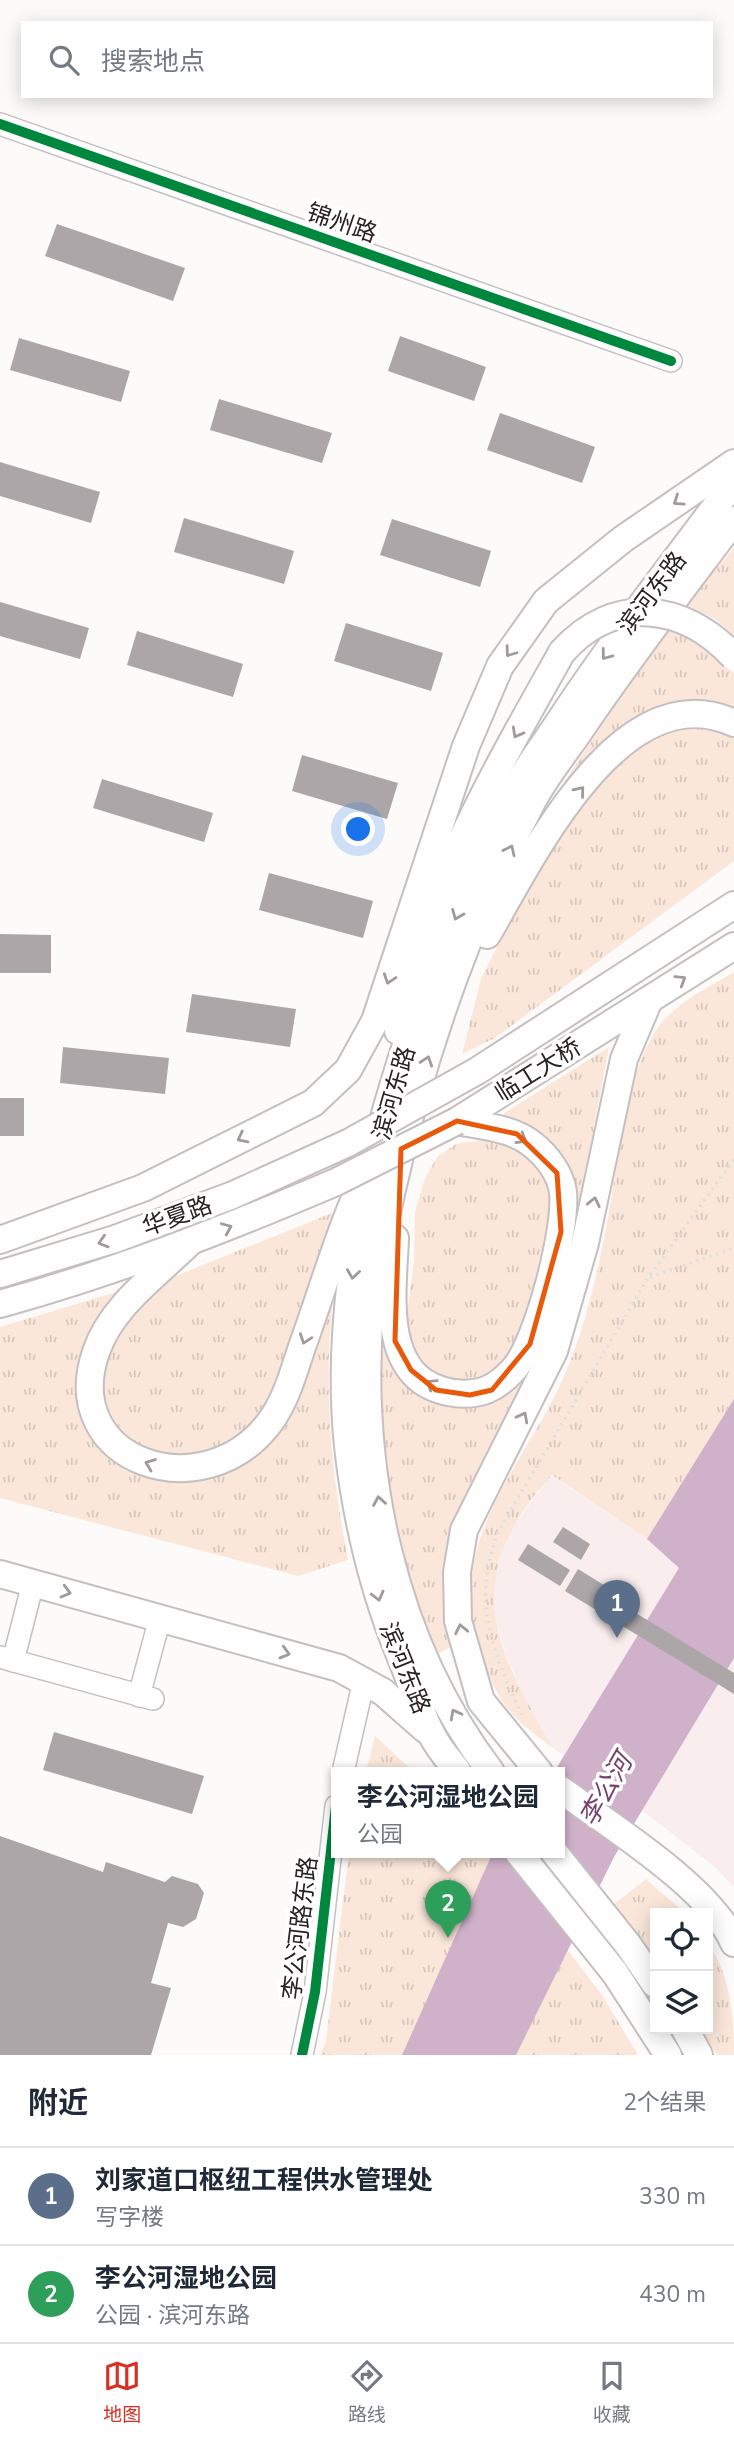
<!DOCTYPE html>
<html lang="zh">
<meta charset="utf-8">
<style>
body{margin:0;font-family:"Nunito Sans","Noto Sans SC",sans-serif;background:#f6f6f7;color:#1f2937}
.controls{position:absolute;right:21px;bottom:21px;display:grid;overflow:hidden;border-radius:0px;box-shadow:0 4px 18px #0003}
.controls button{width:63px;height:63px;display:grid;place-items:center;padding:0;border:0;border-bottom:2px solid #e0e1e3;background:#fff;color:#1f2937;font:35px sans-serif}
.you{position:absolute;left:359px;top:830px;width:24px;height:24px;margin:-18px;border:5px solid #fff;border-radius:50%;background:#1a73e8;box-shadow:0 0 0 10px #1a73e833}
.badge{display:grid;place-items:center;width:46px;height:46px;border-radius:50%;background:#d93025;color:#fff;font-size:23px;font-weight:700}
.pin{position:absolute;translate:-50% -58px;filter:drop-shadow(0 2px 4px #0008)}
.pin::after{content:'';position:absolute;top:37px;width:24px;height:21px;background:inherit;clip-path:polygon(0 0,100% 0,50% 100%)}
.popup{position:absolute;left:331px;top:1767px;width:234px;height:91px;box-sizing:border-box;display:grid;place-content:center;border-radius:0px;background:#fff;filter:drop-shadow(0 2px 5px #0005);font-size:23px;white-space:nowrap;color:#747a83}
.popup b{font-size:26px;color:#1f2937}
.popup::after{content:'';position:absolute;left:50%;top:100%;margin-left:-14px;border:14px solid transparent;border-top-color:#fff}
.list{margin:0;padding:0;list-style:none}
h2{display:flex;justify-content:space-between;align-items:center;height:91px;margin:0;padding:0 28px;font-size:30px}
h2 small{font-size:23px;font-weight:400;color:#747a83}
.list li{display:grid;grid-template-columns:46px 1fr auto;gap:21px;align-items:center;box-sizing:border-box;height:98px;padding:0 28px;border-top:2px solid #e0e1e3}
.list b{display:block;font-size:26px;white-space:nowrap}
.list p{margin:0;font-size:23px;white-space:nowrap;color:#747a83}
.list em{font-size:23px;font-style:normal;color:#747a83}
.icon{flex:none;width:38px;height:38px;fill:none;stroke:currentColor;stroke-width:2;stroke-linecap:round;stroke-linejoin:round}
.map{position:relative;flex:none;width:734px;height:2055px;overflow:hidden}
.search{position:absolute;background:#fff;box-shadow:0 4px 18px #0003;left:21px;right:21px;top:21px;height:77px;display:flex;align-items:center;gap:18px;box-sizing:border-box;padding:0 24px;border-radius:0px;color:#747a83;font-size:26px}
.sheet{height:287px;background:#fff}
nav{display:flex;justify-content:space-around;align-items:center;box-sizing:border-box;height:98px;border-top:2px solid #e0e1e3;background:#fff;font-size:19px;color:#747a83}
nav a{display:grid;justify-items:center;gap:4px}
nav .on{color:#d93025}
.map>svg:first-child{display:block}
</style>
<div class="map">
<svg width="734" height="2055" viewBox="0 0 734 2055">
<defs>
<pattern id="grass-tufts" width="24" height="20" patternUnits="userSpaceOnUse" patternTransform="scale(1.75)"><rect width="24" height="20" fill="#fbe7da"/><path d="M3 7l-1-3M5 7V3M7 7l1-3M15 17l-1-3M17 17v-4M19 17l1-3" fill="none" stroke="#d7c6bb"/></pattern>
</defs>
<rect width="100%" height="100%" fill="#fdfafa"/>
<polygon fill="#f9eded" points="734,1399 734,1887 716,1868 651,1817 553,1748 524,1698 506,1654 496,1621 493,1586 497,1562 511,1529 551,1475 647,1539"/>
<g fill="url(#grass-tufts)">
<polygon points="734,548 734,635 714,618 684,606"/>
<path d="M666 628C692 634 715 654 734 673V713C717 708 699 702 681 703 622 709 578 777 541 817Z"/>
<polygon points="687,722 734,734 734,861 495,1038 462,1054 481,979 530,881 551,847 591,793 647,736"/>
<path d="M734 972V1399L647 1539 552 1475C460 1576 491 1642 553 1748 536 1735 515 1721 503 1702 483 1671 469 1622 471 1585 477 1500 543 1437 571 1359 590 1310 601 1258 610 1206 620 1149 624 1088 652 1037 668 1006 706 989 734 972Z"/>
<polygon points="609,1047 576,1222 575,1201 539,1133 503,1114"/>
<polygon points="482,1140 507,1142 522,1149 547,1178 553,1200 554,1226 527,1325 500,1371 473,1385 425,1372 404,1333 414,1262 415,1211 425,1178 438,1156 456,1144"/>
<polygon points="337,1211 312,1293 264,1412 222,1449 198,1458 148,1451 130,1442 117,1427 101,1391 104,1364 112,1342 130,1314 173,1277"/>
<path d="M123 1290 83 1404C103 1425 128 1458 152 1474 174 1490 209 1478 230 1469L327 1296 333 1298C323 1386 331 1473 348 1560L298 1576 0 1498V1327Z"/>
<path d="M378 1309 431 1399C467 1414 498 1404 523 1377L531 1379 467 1491 452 1525 444 1586 445 1616 451 1647 439 1653C381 1550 380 1424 378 1309Z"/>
<polygon points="375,1736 414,1772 366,1772"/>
<polygon points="349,1852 493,1852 602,1995 638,2055 320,2055 326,2041"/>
<polygon points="646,1879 685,1913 655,1913 655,1959 613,1905"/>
<path d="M708 1943C731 1978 734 2014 734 2055H717L701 2029H708Z"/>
</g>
<polygon fill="#d0b1ca" points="734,1399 734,1658 614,1857 516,2055 402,2055 493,1852 560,1852 560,1772 554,1772 679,1568 647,1539"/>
<g fill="#aca6a8">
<polygon points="57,224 185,268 173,301 45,256"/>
<polygon points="400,336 486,367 474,401 388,371"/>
<polygon points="19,338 130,371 121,402 10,370"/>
<polygon points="219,399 332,433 322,463 210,430"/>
<polygon points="500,413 595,447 582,483 487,450"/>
<polygon points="0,462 100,492 91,523 0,496"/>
<polygon points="184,518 294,551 284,584 174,552"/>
<polygon points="392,519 491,551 480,587 380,555"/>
<polygon points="0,602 89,628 80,659 0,636"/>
<polygon points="346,623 443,653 431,691 334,661"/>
<polygon points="137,631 243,664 233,697 127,665"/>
<polygon points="302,755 398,783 387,819 292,791"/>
<polygon points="102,779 213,813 204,842 93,808"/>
<polygon points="269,873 373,901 363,938 259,910"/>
<polygon points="0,934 51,935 51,973 0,973"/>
<polygon points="192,994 296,1009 290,1047 186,1032"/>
<polygon points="63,1047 169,1058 165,1094 60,1083"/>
<rect x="0" y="1098" width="24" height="38"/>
<polygon points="563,1527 590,1544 581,1560 553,1542"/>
<polygon points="528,1544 570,1570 560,1586 518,1560"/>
<polygon points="578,1569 625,1598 621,1604 734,1673 734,1694 565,1591"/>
<polygon points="54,1732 204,1776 192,1814 43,1770"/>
<polygon points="0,1836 103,1872 106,1862 165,1882 172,1876 198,1884 204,1893 196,1919 183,1927 168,1923 151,1983 171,1988 151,2055 0,2055"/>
</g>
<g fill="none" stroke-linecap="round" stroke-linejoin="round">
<g stroke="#c5bfc0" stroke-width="24">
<g id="minor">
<polyline points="0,124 671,361"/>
<polyline points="0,1657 153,1699"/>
<polyline points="13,1661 33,1583"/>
<polyline points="139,1696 160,1618"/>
<polyline points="343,1772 364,1680"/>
<polyline points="302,2055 315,1992 336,1806"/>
</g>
</g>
<g stroke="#c5bfc0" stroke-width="30">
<g id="major">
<path d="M487 935C532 858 621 671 734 723"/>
<path d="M398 1031C423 893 495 772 562 652"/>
<polyline points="477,1071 734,905"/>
<polyline points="457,1121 734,946"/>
<path d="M395 1238C393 1294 378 1382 454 1393 480 1396 496 1389 514 1369 538 1342 567 1229 563 1192 560 1173 547 1156 532 1144 512 1128 482 1126 457 1121"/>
<polyline points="0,1240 143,1188 313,1103 348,1070 375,1021 466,746 500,666 546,601 623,539 734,463"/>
<path d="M188 1244C155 1276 111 1307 96 1352 58 1462 204 1511 270 1422 287 1399 294 1370 303 1344 320 1297 334 1249 353 1203"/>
<polyline points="0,1274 115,1239 233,1195 348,1143"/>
<path d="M0 1304C116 1272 226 1229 336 1182"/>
<polyline points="0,1574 339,1668 383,1692 425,1729"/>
<path d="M458 1772C450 1761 439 1749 433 1737 420 1713 412 1684 401 1658 373 1590 356 1519 348 1446 326 1232 418 975 516 788 528 765 545 744 559 722 613 640 675 561 734 482"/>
<path d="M491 1772C392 1642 357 1470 370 1309 373 1271 383 1231 391 1194 421 1058 468 923 533 800 547 774 567 750 583 726 631 655 683 588 734 520"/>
<polyline points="539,1772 481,1701 458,1621 457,1572 464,1530 554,1351 585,1243 624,1059 649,1000"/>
<path d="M560 1789C609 1825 711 1888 734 1943"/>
<polyline points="518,1852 615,1973 668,2055"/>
<polyline points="554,1852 629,1946 655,1984"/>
<polyline points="685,2029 699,2055"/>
</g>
</g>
<g stroke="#dfdede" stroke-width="3.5" stroke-dasharray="2 5" stroke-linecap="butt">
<polyline points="650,1277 734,1248"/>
<path d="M522 1715C491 1649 471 1601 499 1530L648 1278 734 1159"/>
</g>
<use href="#minor" stroke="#fffefe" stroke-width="21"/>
<use href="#major" stroke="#fffefe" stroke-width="26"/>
<g stroke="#c5bfc0" stroke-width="30" stroke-linecap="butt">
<g id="major-bridge">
<path d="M562 652C614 594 684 603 734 657"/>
<polyline points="348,1143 477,1071"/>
<polyline points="336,1182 457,1121"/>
</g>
</g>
<use href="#major-bridge" stroke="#fffefe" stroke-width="26"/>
<g stroke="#fff" stroke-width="15">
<g id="cycleway">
<polyline points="0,124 671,361"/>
<polyline points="302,2055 315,1992 336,1806"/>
</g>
</g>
<use href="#cycleway" stroke="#00873e" stroke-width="10"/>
</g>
<defs><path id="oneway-chevron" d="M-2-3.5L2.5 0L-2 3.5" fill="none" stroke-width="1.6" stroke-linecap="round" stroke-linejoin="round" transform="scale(1.75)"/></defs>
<g stroke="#a09b9b">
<use href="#oneway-chevron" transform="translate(678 501) rotate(146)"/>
<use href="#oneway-chevron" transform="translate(510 652) rotate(126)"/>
<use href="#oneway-chevron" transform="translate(606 655) rotate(127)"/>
<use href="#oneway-chevron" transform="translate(517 733) rotate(119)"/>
<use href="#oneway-chevron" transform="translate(580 791) rotate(-51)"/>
<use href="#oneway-chevron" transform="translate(510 850) rotate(-65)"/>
<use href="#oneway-chevron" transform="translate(457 915) rotate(112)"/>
<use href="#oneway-chevron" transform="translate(389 979) rotate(108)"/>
<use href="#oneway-chevron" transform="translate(681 980) rotate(-32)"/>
<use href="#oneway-chevron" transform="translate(427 1061) rotate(-72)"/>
<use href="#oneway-chevron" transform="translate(242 1138) rotate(153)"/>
<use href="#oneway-chevron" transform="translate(522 1139) rotate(30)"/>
<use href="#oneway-chevron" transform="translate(594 1202) rotate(-78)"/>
<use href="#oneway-chevron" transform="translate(227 1228) rotate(-23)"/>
<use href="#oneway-chevron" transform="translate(103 1242) rotate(163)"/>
<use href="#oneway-chevron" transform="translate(353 1274) rotate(98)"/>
<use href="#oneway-chevron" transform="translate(305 1339) rotate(109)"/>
<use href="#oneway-chevron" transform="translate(431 1384) rotate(-148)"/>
<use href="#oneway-chevron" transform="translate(523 1417) rotate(-62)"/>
<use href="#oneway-chevron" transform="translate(150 1464) rotate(-159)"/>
<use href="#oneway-chevron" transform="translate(379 1501) rotate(-100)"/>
<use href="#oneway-chevron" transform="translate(66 1592) rotate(15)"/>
<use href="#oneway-chevron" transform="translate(378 1596) rotate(76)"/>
<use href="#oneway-chevron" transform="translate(461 1629) rotate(-102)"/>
<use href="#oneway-chevron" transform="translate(285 1653) rotate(16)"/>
<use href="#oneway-chevron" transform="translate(455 1714) rotate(-118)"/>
</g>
<path fill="none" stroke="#e8590c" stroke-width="5" stroke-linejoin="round" d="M457 1121 517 1134 557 1173 561 1232 530 1344 492 1390 470 1395 436 1390 411 1370 395 1341 401 1149Z"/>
<g text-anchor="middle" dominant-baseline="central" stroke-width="7" stroke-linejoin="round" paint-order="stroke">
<g font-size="24" fill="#2b2223" stroke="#fff">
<text transform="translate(342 223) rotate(19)">锦州路</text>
<text transform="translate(652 593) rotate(-53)">滨河东路</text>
<text transform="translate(538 1070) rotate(-32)">临工大桥</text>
<text transform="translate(394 1093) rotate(-74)">滨河东路</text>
<text transform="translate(177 1216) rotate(-20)">华夏路</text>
<text transform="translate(405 1668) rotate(68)">滨河东路</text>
<text transform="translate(300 1928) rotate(-83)">李公河路东路</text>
</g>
<g font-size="26" font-style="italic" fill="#774171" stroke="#fff">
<text transform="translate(606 1790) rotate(-60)">李公河</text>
</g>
</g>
</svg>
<div class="controls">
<button><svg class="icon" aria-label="locate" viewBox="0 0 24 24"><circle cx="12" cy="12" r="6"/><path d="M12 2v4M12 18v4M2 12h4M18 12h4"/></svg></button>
<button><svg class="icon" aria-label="layers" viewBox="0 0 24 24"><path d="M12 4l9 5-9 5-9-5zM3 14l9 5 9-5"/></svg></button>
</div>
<div class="you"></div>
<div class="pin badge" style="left:617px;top:1638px;background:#5c6f8a">1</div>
<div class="pin badge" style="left:448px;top:1938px;background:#2e9e5b">2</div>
<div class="popup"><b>李公河湿地公园</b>公园</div>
<div class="search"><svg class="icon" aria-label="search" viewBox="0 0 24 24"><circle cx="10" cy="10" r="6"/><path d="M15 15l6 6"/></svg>搜索地点</div>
</div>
<section class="sheet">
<h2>附近<small>2个结果</small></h2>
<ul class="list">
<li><span class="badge" style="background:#5c6f8a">1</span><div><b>刘家道口枢纽工程供水管理处</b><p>写字楼</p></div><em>330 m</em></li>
<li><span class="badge" style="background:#2e9e5b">2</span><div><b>李公河湿地公园</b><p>公园 · 滨河东路</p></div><em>430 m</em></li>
</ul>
</section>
<nav>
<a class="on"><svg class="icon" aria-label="map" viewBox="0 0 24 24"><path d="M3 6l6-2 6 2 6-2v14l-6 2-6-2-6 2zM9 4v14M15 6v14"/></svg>地图</a>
<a><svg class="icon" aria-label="directions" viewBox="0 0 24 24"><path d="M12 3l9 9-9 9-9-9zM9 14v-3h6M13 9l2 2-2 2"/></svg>路线</a>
<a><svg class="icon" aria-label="saved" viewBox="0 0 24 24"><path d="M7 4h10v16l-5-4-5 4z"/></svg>收藏</a>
</nav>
